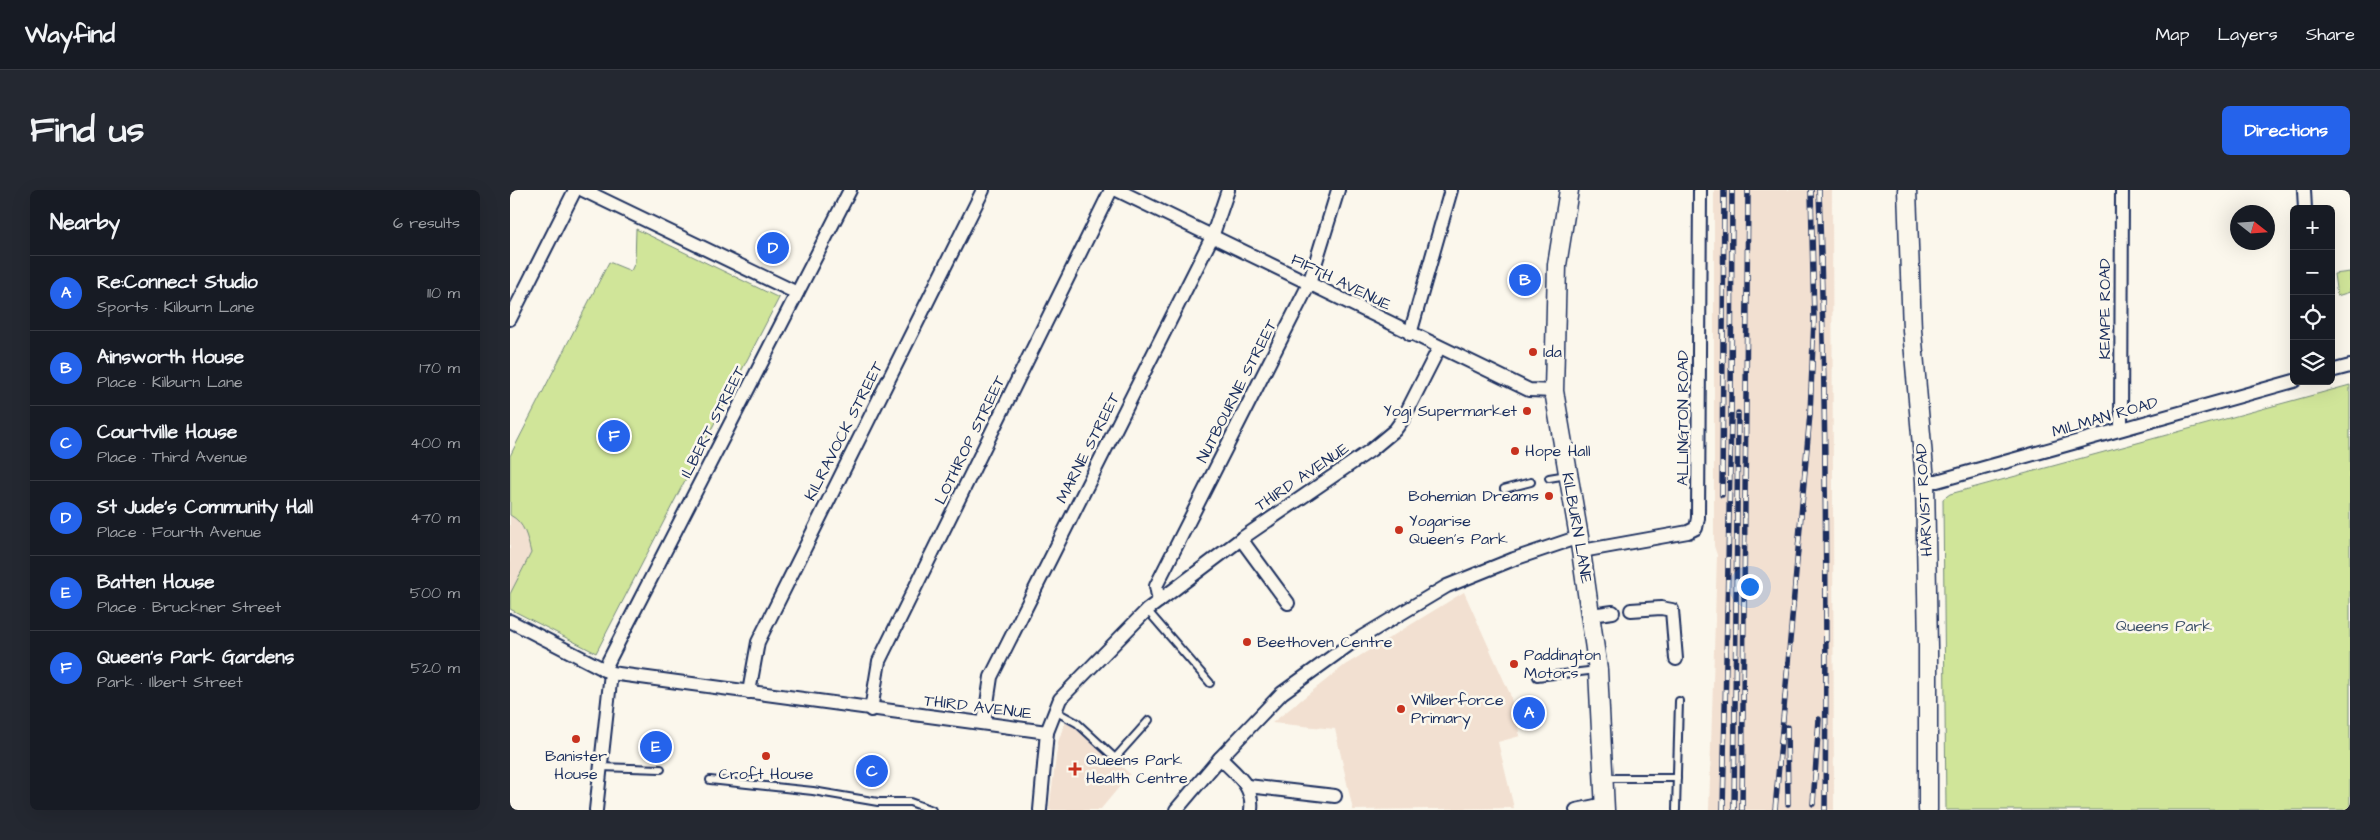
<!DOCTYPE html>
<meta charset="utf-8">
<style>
body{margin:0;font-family:"Architects Daughter",sans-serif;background:#242831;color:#f1f3f6}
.controls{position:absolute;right:15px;top:15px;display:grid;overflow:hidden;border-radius:8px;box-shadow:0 5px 20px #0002}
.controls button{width:45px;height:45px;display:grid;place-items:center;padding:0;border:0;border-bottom:1px solid #363941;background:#171b24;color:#f1f3f6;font:25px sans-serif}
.compass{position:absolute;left:1720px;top:15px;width:45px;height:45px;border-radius:50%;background:#171b24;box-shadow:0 5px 20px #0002;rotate:107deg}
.you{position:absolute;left:1239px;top:396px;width:18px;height:18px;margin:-12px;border:4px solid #fff;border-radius:50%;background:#1a73e8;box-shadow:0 0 0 8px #1a73e833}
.badge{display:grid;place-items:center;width:32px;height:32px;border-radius:50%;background:#2563eb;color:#fff;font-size:16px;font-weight:700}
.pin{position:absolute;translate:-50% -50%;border:2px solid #fff;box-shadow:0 1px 5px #0006}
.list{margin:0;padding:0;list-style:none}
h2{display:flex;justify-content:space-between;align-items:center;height:65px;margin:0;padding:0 20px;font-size:21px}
h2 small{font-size:16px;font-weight:400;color:#9ea1a6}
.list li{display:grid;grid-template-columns:32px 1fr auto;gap:15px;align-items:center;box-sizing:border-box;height:75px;padding:0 20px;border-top:1px solid #363941}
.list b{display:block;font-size:19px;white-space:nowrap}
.list p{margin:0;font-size:16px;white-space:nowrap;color:#9ea1a6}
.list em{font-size:16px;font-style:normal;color:#9ea1a6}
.icon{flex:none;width:28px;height:28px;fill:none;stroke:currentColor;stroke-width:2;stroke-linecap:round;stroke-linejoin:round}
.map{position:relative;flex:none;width:1840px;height:620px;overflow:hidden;border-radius:8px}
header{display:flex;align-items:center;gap:30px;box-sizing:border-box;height:70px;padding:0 25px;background:#171b24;border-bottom:1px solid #363941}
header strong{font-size:24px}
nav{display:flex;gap:28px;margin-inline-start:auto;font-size:18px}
.intro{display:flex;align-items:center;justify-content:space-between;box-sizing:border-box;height:120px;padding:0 30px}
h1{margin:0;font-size:35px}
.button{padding:12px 22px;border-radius:8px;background:#2563eb;color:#fff;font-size:18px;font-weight:700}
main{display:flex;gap:30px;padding:0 30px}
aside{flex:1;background:#171b24;border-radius:8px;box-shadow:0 5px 20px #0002}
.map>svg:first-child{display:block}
</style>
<header>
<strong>Wayfind</strong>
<nav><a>Map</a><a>Layers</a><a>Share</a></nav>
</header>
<div class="intro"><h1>Find us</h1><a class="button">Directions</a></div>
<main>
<aside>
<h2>Nearby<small>6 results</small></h2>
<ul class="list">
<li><span class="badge">A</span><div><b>Re:Connect Studio</b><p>Sports · Kilburn Lane</p></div><em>110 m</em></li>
<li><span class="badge">B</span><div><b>Ainsworth House</b><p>Place · Kilburn Lane</p></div><em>170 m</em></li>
<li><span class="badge">C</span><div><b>Courtville House</b><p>Place · Third Avenue</p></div><em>400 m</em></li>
<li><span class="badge">D</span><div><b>St Jude's Community Hall</b><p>Place · Fourth Avenue</p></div><em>470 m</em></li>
<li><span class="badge">E</span><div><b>Batten House</b><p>Place · Bruckner Street</p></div><em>500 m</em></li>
<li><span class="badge">F</span><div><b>Queen's Park Gardens</b><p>Park · Ilbert Street</p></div><em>520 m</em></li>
</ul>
</aside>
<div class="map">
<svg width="1840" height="620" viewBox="0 0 1840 620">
<rect width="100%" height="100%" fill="#fbf7ec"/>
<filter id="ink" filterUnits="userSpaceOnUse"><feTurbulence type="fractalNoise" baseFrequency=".02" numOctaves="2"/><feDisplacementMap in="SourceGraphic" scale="10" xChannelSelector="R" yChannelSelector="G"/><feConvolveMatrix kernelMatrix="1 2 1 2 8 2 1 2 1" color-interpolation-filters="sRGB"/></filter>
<g filter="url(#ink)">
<g fill="#f2e0d1">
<polygon points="1204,0 1322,0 1324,620 1199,620 1207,365 1204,356"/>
<polygon points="0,325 32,342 0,404"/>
<polygon points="954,402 1000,504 1010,546 988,552 1004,618 843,620 825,539 762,533 835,475"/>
<polygon points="557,527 620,584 590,620 539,620 548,552"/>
</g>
<g fill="#d0e599" stroke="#768a7c">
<path d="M126 39 269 108 86 463 0 419V404L21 363C17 347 15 333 0 325V266L99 72 121 81 125 72Z"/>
<polygon points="1840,82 1840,102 1827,106 1824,84"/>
<polygon points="1840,195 1840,620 1436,620 1433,309 1440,304"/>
</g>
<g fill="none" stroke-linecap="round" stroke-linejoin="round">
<g stroke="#1b2f5e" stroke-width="10">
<g id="service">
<polyline points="1039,288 1057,285"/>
<polyline points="994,299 1021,292"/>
<polyline points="637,420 700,493"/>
<polyline points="1027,487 1087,480"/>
<polyline points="545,521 567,533 605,568 639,530"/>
<polyline points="90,577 151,579"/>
<polyline points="1095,588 1167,588"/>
<polyline points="200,590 303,601 368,612 400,612 422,620"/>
<polyline points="1166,620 1169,511"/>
</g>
</g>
<g stroke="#1b2f5e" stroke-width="16">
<g id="minor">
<polyline points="73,0 287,103"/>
<polyline points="607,0 1019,200 1044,201"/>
<polyline points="1794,0 1795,19"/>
<polyline points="0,129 65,0"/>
<polyline points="900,144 941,0"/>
<polyline points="1821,181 1840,176"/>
<polyline points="1611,239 1612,0"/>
<polyline points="1415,291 1427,291 1784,191"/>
<polyline points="731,349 778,413"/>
<polyline points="1072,361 1178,342 1186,338 1188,328 1190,0"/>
<polyline points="649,411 646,396 799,94 828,0"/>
<polyline points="1121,420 1151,418 1162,420 1166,469"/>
<polyline points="1081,425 1103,422"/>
<polyline points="0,431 101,483 537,542 550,509 637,420 731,349 861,260 885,240 893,229 929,158"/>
<polyline points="94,480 340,0"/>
<polyline points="239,502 248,452 473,0"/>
<polyline points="361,520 369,471 601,0"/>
<polyline points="474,533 481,487 702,47 718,0"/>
<path d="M710 568C726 584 744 596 741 620"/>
<polyline points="738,596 825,606"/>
<polyline points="86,620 101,483"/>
<polyline points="530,620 537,542"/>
<polyline points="666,620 710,568 772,503 840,454 937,396 1004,369 1069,347"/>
<polyline points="1066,620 1095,614"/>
</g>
</g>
<g stroke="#1b2f5e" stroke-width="21">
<g id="secondary">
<polyline points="1059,0 1047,75 1044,201 1069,347 1088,480 1095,620"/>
<polyline points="1397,0 1402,140 1415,291 1418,457 1418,620"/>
</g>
</g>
<use href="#service" stroke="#fbf7ec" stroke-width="6"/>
<use href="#minor" stroke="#fbf7ec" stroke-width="12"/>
<use href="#secondary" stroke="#fbf7ec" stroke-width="18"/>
<g stroke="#1b2f5e" stroke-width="5.5">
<g id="rail">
<path d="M1309 0C1316 207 1317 413 1315 620"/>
<polyline points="1212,305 1214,0"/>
<polyline points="1277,537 1278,614"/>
<polyline points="1303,614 1309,529"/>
<polyline points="1213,620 1221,228 1222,0"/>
<polyline points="1224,620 1228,223"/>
<polyline points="1232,620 1238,0"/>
<polyline points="1265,620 1300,224 1304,129 1301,0"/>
</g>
</g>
<use href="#rail" stroke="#fbf7ec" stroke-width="4" stroke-dasharray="11" stroke-linecap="butt"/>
</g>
</g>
<g fill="#c8321e" stroke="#fbf7ec" stroke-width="2">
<circle cx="1023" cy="162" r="5"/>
<circle cx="1017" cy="221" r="5"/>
<circle cx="1005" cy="261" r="5"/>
<circle cx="1039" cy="306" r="5"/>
<circle cx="889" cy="340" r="5"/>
<circle cx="737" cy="452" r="5"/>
<circle cx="1004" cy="474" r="5"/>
<circle cx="891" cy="519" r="5"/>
<circle cx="66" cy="549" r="5"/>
<circle cx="256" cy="566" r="5"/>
<path d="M562.5 571.5h5v5h5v5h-5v5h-5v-5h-5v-5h5z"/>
</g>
<g text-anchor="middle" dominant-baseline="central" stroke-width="5" stroke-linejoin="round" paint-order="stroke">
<g font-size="16" fill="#1b2f5e" stroke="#fbf7ec">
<text transform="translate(831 92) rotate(26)">FIFTH AVENUE</text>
<text transform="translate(1595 119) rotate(-90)">KEMPE ROAD</text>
<text transform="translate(727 201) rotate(-63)">NUTBOURNE STREET</text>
<text transform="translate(1595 227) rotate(-16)">MILMAN ROAD</text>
<text transform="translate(1173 228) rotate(-90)">ALLINGTON ROAD</text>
<text transform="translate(203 232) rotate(-63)">ILBERT STREET</text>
<text transform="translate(334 241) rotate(-63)">KILRAVOCK STREET</text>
<text transform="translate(460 250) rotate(-64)">LOTHROP STREET</text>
<text transform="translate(578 258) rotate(-63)">MARNE STREET</text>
<text transform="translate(792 287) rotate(-34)">THIRD AVENUE</text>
<text transform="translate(1414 310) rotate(-93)">HARVIST ROAD</text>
<text transform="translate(1067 338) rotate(80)">KILBURN LANE</text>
<text transform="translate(468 517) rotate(7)">THIRD AVENUE</text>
</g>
<g font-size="16" fill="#1b2f5e" stroke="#fbf7ec" text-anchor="start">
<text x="1033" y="162">Ida</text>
<text x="1007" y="221" text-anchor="end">Yogi Supermarket</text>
<text x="1015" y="261">Hope Hall</text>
<text x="1029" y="306" text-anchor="end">Bohemian Dreams</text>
<text x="899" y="331">Yogarise<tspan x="899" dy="18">Queen's Park</tspan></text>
<text x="747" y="452">Beethoven Centre</text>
<text x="1014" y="465">Paddington<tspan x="1014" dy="18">Motors</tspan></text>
<text x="901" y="510">Wilberforce<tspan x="901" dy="18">Primary</tspan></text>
<text x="66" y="566" text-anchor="middle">Banister<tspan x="66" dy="18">House</tspan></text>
<text x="576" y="570">Queens Park<tspan x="576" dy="18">Health Centre</tspan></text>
<text x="256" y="584" text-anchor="middle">Croft House</text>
</g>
<g font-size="16" fill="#3f536a" stroke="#fbf7ec">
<text x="1654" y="436">Queens Park</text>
</g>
</g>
</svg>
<div class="controls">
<button>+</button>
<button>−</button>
<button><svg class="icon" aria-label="locate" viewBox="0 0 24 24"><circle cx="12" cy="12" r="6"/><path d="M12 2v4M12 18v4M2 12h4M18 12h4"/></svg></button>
<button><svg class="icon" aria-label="layers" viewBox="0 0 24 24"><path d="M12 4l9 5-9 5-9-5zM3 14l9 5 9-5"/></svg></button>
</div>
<svg class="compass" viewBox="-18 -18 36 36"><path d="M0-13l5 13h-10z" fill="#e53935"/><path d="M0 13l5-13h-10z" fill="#9ea1a6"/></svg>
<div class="you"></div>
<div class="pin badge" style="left:1019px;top:523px">A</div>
<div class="pin badge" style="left:1015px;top:90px">B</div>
<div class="pin badge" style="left:362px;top:581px">C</div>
<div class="pin badge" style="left:263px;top:58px">D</div>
<div class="pin badge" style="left:146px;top:557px">E</div>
<div class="pin badge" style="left:104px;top:246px">F</div>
</div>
</main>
